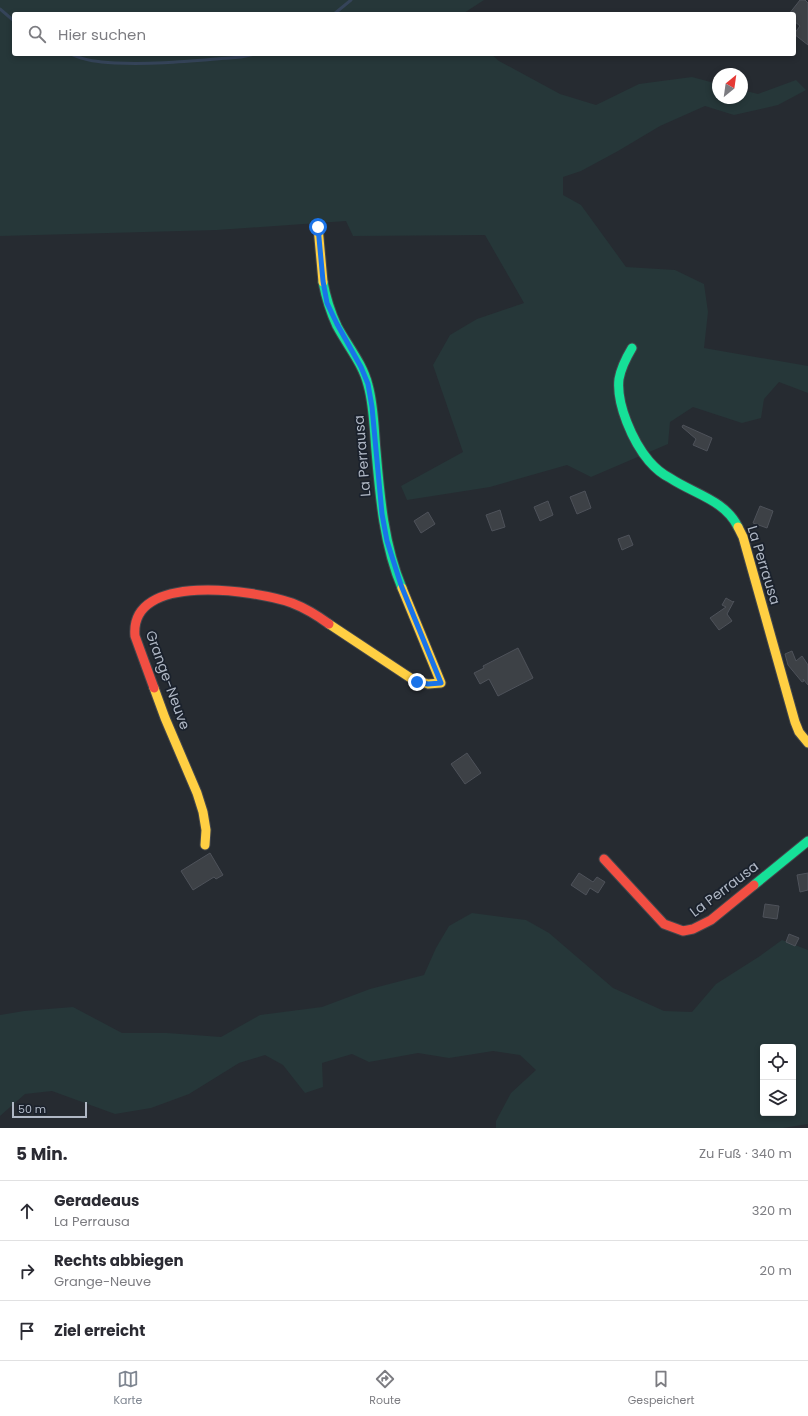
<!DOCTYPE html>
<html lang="de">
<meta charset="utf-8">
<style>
body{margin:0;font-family:Poppins,sans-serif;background:#f7f7f7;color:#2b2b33}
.controls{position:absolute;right:12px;bottom:12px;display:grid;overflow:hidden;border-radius:4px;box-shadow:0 2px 6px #0003}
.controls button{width:36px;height:36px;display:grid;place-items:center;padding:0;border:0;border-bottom:1px solid #e1e1e2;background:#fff;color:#2b2b33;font:20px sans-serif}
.compass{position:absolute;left:712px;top:68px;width:36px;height:36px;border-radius:50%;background:#fff;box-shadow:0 2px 6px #0003;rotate:29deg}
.scale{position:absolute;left:12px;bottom:10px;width:75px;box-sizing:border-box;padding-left:4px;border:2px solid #afb7c4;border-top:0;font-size:11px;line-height:14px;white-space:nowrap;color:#afb7c4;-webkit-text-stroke:3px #1a212c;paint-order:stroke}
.stop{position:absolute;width:12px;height:12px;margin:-9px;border:3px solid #1a73e8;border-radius:50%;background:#fff}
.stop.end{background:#1a73e8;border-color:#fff;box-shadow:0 1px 4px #0008}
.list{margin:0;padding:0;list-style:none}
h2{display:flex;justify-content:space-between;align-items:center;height:52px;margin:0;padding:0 16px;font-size:17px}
h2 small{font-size:13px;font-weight:400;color:#7c7c81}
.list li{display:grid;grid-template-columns:26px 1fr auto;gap:12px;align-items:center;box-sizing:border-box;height:60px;padding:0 16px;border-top:1px solid #e1e1e2}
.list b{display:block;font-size:15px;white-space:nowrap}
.list p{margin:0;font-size:13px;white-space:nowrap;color:#7c7c81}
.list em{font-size:13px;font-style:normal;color:#7c7c81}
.icon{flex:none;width:22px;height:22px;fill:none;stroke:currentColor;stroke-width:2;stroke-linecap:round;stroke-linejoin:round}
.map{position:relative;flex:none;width:808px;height:1128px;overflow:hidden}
.search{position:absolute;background:#fff;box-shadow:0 2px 6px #0003;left:12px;right:12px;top:12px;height:44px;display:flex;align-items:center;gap:10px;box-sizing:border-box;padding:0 14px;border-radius:4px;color:#7c7c81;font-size:15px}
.sheet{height:232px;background:#fff}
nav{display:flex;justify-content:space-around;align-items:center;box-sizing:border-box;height:56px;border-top:1px solid #e1e1e2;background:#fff;font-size:11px;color:#7c7c81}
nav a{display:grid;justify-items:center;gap:2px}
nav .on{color:#7f8691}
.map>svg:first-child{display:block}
</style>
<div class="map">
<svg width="808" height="1128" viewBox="0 0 808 1128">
<rect width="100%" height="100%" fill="#262b31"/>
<g fill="#263739" fill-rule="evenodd">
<polygon points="0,0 484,0 464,13 464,14 14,14 14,54 491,54 499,61 560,94 596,105 639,84 692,77 718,84 718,98 742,98 742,90 758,94 796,80 806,90 778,105 734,115 705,106 660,126 618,151 581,171 563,177 563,195 581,205 626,267 675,270 704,284 708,312 704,348 808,366 808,393 779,382 764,399 761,418 742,423 693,407 670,422 668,444 591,477 567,465 490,487 407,500 401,486 463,452 433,365 450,335 477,319 524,303 485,235 353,236 346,221 217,230 0,236"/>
<path d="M472 913 526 920 549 933 613 988 664 1011 692 1012 716 984 760 956 782 940 808 950V1124L783 1128H496V1121L511 1093 536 1070 520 1055 493 1051 449 1058 418 1053 369 1062 352 1054 322 1063 323 1087 305 1093 283 1065 265 1055 239 1063 189 1094 151 1108 115 1114 52 1091 25 1094 0 1116V1015L24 1011 73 1007 122 1033H167L221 1037 260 1015 322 1007 370 989 424 975 436 948 449 926ZM763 1047H793V1113H763Z"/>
</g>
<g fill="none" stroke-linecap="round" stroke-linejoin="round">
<g stroke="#354459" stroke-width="3">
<polyline points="0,9 14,21"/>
<polyline points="334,14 351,0"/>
<path d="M71 54C84 61 101 62 116 63 157 65 199 60 241 57L255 54"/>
</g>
</g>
<g fill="#3d4146" stroke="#4e525a">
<polygon points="800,0 805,0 808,3 808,45 794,34 800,26 794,21 794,14 789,14"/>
<polygon points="683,425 712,438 707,451 693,445 696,439 682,427"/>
<polygon points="585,491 591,508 577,514 570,497"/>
<polygon points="548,501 553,515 540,521 534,507"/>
<polygon points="760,506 773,511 767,528 753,523"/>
<polygon points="500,510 505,527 492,531 486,515"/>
<polygon points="428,512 435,524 421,533 414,521"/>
<polygon points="629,535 633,545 622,550 618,539"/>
<polygon points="726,598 733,602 734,601 727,614 732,621 719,630 710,618 726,607 722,605"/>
<polygon points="518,648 533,678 498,696 489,679 480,684 474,673 484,668 483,666"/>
<polygon points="792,651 796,661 802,656 808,665 808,685 803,679 804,681 802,682 788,665 785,654"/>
<polygon points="467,753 481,773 465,784 451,764"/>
<polygon points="210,853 223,875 216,879 214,877 193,890 181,871"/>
<polygon points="579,873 593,882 597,877 605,882 598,893 590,888 586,895 571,885"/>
<polygon points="808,873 808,890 800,892 797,875"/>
<polygon points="765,904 779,906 777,919 763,917"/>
<polygon points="789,934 799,938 795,946 786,942"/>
</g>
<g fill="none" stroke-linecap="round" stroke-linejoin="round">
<g stroke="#44474c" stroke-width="11">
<g id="fast">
<path d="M323 282C326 298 330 311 337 326 347 345 363 364 368 385 374 406 374 429 376 451 380 498 384 545 402 588"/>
<path d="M632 348C626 358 621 368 619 379 616 404 633 442 649 461 655 468 662 474 670 478 694 494 725 500 738 527"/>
<polyline points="754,885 808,841"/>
</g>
</g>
<g stroke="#44474c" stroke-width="11">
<g id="slow">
<polyline points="318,227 323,282"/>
<polyline points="738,527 743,537 795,722 799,732 808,743"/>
<polyline points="329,624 412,679 428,684 441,683 402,588"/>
<polyline points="154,688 165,718 197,793 203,812 206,830 205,845"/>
</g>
</g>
<g stroke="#44474c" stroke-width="11">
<g id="jam">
<path d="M154 688 135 636C129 571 255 590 292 603 305 608 318 616 329 624"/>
<polyline points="604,859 664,924 683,931 693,929 711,920 754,885"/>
</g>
</g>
<use href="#fast" stroke="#16e098" stroke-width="9"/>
<use href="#slow" stroke="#ffcf43" stroke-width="9"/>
<use href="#jam" stroke="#f24e42" stroke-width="9"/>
</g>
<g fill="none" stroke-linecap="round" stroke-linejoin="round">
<polyline stroke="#1a73e8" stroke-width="5" points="318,227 323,281 327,303 337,324 361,367 368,384 372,407 382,514 387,541 401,585 441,683 428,684 417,682"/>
</g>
<g text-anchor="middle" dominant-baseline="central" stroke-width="3.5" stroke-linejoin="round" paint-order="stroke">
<g font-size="14" fill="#afb7c4" stroke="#1a212c">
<text transform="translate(362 456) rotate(-95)">La Perrausa</text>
<text transform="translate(764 565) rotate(73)">La Perrausa</text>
<text transform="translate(168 680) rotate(70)">Grange-Neuve</text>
<text transform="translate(724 889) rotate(-37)">La Perrausa</text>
</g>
</g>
</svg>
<div class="controls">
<button><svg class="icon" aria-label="locate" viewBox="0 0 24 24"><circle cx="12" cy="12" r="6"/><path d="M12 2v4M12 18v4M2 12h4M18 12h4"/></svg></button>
<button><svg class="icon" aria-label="layers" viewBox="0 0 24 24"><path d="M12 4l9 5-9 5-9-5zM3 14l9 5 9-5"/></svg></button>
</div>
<svg class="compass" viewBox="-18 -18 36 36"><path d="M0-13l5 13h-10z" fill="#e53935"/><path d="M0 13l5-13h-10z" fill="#7c7c81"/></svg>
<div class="scale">50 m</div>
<div class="stop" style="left:318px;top:227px"></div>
<div class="stop end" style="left:417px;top:682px"></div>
<div class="search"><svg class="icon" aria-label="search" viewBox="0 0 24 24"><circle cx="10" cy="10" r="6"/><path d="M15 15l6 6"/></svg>Hier suchen</div>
</div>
<section class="sheet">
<h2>5 Min.<small>Zu Fuß · 340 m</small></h2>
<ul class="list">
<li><svg class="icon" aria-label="ahead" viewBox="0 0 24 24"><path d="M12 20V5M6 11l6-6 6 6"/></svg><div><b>Geradeaus</b><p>La Perrausa</p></div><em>320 m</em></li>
<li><svg class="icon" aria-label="right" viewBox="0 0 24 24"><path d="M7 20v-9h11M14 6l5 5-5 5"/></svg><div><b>Rechts abbiegen</b><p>Grange-Neuve</p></div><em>20 m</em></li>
<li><svg class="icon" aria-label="arrive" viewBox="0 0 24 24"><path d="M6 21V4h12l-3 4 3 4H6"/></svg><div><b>Ziel erreicht</b></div></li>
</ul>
</section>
<nav>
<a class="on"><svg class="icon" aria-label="map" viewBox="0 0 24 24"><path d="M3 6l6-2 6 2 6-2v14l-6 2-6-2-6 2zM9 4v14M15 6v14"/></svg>Karte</a>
<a><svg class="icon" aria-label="directions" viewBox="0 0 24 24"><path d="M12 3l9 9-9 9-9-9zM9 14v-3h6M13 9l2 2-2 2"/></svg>Route</a>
<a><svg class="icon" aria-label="saved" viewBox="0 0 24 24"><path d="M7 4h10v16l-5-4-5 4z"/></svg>Gespeichert</a>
</nav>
